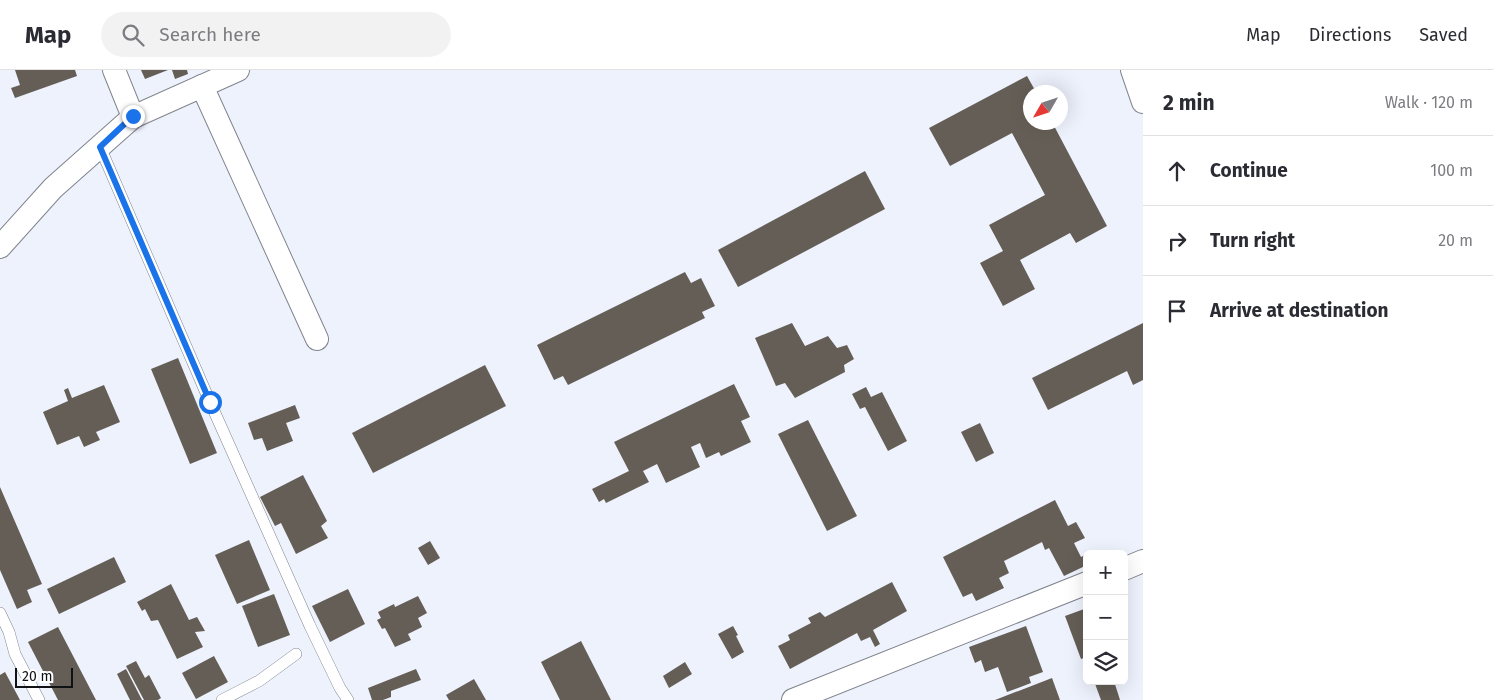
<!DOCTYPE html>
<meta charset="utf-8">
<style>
body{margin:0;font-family:"Fira Sans",sans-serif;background:#f2f2f3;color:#2b2b33}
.controls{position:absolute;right:15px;bottom:15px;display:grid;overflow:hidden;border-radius:8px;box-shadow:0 5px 20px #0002}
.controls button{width:45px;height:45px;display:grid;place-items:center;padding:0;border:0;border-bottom:1px solid #e1e1e2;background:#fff;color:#2b2b33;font:25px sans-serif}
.compass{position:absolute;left:1023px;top:15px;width:45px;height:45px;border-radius:50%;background:#fff;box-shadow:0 5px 20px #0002;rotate:231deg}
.scale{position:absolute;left:15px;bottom:12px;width:58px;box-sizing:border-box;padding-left:5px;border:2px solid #101115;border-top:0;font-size:14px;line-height:18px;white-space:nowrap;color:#101115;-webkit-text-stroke:4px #fff;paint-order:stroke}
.stop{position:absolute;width:15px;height:15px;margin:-11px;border:4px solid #1a73e8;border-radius:50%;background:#fff}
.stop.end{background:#1a73e8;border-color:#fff;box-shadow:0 1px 5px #0008}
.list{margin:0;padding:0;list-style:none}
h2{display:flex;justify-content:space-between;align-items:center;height:65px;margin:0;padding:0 20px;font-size:21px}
h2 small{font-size:16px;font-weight:400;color:#7c7c81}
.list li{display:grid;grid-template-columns:32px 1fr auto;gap:15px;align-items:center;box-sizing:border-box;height:70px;padding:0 20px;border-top:1px solid #e1e1e2}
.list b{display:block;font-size:19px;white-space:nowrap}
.list em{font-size:16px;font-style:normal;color:#7c7c81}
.icon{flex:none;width:28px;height:28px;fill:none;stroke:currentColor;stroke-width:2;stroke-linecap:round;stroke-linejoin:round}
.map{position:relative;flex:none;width:1143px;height:630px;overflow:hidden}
header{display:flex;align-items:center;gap:30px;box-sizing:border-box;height:70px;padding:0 25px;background:#fff;border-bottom:1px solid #e1e1e2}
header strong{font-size:24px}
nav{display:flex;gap:28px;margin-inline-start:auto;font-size:18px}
.search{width:350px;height:45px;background:#f2f2f3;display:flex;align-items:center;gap:12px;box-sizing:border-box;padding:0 18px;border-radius:28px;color:#7c7c81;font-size:19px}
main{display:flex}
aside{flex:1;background:#fff}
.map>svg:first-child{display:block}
</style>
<header>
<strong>Map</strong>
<div class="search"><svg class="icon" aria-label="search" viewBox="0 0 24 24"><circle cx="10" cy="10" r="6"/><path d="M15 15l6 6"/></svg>Search here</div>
<nav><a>Map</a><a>Directions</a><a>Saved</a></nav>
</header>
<main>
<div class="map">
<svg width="1143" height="630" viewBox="0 0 1143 630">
<rect width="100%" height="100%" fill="#eef2fd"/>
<g fill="#645e56">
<polygon points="15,0 75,0 77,6 15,28 11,18 20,15"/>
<polygon points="141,0 168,0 145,9"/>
<polygon points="172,0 187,0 188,4 175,9"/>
<polygon points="1027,6 1036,22 1030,22 1030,52 1052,52 1107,156 1076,173 1070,163 1020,190 1035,219 1003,236 980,193 1003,181 989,155 1045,125 1012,63 950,96 929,58"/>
<polygon points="865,101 885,139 738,217 718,180"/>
<polygon points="685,202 691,213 701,208 715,236 702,242 705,248 568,315 563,306 554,310 537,275"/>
<polygon points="792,253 805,276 828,266 837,278 847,275 854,289 844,295 845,302 795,328 785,313 776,316 755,268"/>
<polygon points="1143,253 1143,310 1133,315 1127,301 1048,340 1032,308"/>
<polygon points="178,288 217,383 190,394 151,299"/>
<polygon points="485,295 506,336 373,403 352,363"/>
<polygon points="734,314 750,347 741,351 751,372 721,386 719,382 706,388 700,373 691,377 700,397 666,413 657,394 643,401 649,412 606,433 604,429 599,432 592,419 629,401 614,372"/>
<polygon points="104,315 120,352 96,362 100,370 84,377 79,366 57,375 43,342 68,331 64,320 68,318 72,328"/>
<polygon points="866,317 871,327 882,322 907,371 888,381 865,337 860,339 852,324"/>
<polygon points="295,335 300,348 286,353 293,371 267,381 262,368 254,370 248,353"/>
<polygon points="808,350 857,446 827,461 778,364"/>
<polygon points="980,353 994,383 976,392 961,362"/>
<polygon points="303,405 327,451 321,456 328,468 296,484 281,453 275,456 260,427"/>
<polygon points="0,417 42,514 27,520 32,532 17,539 0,500"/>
<polygon points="1055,430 1068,456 1076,452 1085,468 1074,473 1081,487 1087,484 1087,495 1064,506 1049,478 1045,480 1042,472 1004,491 1009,503 999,508 1004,518 976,531 972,523 963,527 943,487"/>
<polygon points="249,470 270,520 237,534 215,485"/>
<polygon points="430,471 440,488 428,495 418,478"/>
<polygon points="114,487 126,512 59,544 47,519"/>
<polygon points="892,512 907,541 873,560 880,574 875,577 870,567 861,571 857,563 790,599 778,576 790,570 788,565 811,553 808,548 820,542 825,547"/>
<polygon points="171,514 189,550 197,547 205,561 195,562 203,577 177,589 158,550 151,551 145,539 142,541 137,532"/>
<polygon points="348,519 365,554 330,572 312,536"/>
<polygon points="274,524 290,565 258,577 242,536"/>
<polygon points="418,526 427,543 418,548 422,557 408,564 411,570 395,577 385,558 382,559 377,550 381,548 378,542 394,534 395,537"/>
<polygon points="1087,538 1087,587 1081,589 1065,546"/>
<polygon points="733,556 738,565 736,566 744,582 732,589 718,564"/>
<polygon points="1026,556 1043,602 1029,607 1031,613 1007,622 998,597 985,602 981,590 975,593 969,577"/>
<polygon points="58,557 96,630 58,630 28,572"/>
<polygon points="581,571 611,630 560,630 541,592"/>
<polygon points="214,586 228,612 196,629 182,603"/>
<polygon points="136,591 145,608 149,605 161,628 158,630 144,630 126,596"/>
<polygon points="685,592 692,604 669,618 663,606"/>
<polygon points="126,599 142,630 130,630 117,604"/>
<polygon points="416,599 421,610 391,621 391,627 383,630 372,630 368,618"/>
<polygon points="5,602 20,630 0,630 0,605"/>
<polygon points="1052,608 1060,630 995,630"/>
<polygon points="474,609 486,630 449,630 446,625"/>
<polygon points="1094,611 1114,611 1120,630 1101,630"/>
</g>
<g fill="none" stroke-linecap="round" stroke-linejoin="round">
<g stroke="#80848d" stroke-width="12">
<g id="lane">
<polyline points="100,77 210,332 310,556 340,618 348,630"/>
<polyline points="0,543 9,562 15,584 39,630"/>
<polyline points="222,630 259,611 296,584"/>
</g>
</g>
<g stroke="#80848d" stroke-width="24">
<g id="street">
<polyline points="114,0 133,47"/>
<polyline points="1132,0 1143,32"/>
<polyline points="202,16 317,269"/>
<polyline points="0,177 53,118 133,47 238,0"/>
<polyline points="1124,499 1143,491"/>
<polyline points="793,630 1087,513"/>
</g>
</g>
<use href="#lane" stroke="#fff" stroke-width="11"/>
<use href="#street" stroke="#fff" stroke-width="22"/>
</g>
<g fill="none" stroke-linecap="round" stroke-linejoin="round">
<polyline stroke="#1a73e8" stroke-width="6" points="133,46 100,77 210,332"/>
</g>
</svg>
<div class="controls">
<button>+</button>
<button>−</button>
<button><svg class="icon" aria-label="layers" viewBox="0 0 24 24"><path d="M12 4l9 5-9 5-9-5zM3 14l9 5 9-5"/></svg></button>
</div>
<svg class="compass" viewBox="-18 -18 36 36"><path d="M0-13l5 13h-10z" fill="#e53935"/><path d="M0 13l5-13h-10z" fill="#7c7c81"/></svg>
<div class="scale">20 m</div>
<div class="stop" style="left:210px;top:332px"></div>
<div class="stop end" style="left:133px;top:46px"></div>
</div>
<aside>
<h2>2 min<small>Walk · 120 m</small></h2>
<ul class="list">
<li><svg class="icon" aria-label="ahead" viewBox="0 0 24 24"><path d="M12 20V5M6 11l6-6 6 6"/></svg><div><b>Continue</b></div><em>100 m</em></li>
<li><svg class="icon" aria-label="right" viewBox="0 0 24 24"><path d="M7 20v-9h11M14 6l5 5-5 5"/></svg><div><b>Turn right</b></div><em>20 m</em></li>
<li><svg class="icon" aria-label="arrive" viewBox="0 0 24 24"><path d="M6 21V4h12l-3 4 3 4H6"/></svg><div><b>Arrive at destination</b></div></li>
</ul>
</aside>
</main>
